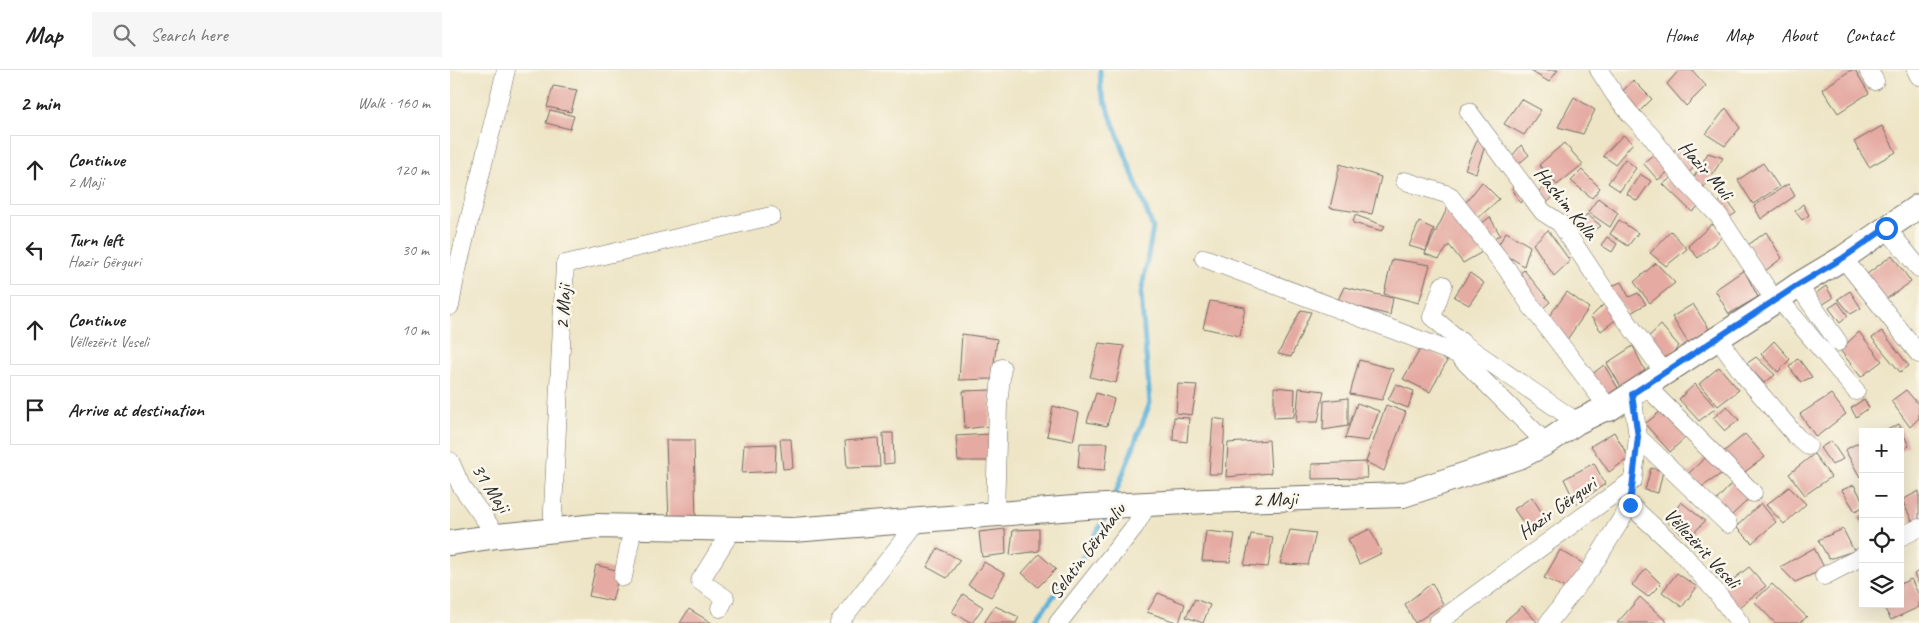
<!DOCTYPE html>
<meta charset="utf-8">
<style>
body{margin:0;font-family:Caveat,sans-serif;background:#f6f6f6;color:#222}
.controls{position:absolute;right:15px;bottom:15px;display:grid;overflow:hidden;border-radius:0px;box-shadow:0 5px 20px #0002}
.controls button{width:45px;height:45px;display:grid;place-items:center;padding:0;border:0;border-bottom:1px solid #e0e0e0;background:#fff;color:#222;font:25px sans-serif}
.stop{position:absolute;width:15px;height:15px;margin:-11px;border:4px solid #1a73e8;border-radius:50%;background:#fff}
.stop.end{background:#1a73e8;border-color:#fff;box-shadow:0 1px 5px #0008}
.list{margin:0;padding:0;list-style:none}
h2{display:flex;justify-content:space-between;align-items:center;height:65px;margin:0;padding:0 20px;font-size:21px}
h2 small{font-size:16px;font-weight:400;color:#767676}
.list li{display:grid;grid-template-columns:32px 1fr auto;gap:15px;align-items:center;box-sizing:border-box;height:70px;margin:0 10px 10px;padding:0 10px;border:1px solid #e0e0e0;border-radius:0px}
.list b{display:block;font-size:19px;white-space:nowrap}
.list p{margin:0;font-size:16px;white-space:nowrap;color:#767676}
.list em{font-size:16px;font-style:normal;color:#767676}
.icon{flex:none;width:28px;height:28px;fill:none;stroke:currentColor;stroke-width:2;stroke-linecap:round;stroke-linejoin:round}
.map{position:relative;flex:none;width:1469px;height:553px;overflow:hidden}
header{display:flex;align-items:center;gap:30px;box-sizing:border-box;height:70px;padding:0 25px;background:#fff;border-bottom:1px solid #e0e0e0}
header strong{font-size:24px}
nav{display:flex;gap:28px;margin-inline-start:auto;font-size:18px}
.search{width:350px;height:45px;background:#f6f6f6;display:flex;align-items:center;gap:12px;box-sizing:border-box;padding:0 18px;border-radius:0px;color:#767676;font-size:19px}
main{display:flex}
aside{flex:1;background:#fff}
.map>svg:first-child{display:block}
</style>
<header>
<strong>Map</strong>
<div class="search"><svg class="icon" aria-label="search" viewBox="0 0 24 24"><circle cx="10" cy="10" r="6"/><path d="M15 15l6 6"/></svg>Search here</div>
<nav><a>Home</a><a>Map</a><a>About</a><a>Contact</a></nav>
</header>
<main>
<aside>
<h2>2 min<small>Walk · 160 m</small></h2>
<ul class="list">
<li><svg class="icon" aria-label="ahead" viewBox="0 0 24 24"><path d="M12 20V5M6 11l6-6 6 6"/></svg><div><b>Continue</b><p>2 Maji</p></div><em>120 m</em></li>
<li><svg class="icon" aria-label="left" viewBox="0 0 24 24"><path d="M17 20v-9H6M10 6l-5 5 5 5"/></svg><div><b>Turn left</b><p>Hazir Gërguri</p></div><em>30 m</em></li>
<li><svg class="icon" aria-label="ahead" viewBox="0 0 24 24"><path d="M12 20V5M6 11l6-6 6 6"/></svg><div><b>Continue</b><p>Vëllezërit Veseli</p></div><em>10 m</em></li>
<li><svg class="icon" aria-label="arrive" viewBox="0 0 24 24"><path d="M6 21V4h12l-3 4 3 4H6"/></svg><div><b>Arrive at destination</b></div></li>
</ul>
</aside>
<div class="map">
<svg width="1469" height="553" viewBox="0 0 1469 553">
<rect width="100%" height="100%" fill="#fbf7ec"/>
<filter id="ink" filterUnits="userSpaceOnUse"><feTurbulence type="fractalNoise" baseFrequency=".02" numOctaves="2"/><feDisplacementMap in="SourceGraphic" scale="10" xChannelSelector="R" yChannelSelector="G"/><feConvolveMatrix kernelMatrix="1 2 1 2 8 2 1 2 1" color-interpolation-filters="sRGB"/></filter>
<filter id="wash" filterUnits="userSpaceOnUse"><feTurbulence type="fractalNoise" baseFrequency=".0096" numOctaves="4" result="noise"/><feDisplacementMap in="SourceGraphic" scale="20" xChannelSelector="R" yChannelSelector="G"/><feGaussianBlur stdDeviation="1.12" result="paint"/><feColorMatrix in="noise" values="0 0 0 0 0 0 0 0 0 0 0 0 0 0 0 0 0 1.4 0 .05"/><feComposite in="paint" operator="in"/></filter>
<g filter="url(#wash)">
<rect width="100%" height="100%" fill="#eee5c6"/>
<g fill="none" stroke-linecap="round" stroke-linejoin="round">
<g stroke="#5bb1d8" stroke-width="5">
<polyline points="650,0 651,21 703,158 691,224 700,333 663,430"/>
<polyline points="583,553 631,490 658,442"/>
</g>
</g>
<g id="blocks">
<g fill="#e5aaa2">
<polygon points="1079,0 1108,0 1099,12"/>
<polygon points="1229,0 1242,0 1256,16 1236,36 1217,14"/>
<polygon points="1401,0 1405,0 1419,23 1388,43 1372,19"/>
<polygon points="1183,10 1202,29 1186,45 1170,24"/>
<polygon points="103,16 127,20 121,42 97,37"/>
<polygon points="1124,27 1145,40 1133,64 1108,57"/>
<polygon points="1071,29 1091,40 1074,65 1054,54"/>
<polygon points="1276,38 1290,58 1275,76 1256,64"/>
<polygon points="100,40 124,46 120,59 96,53"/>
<polygon points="1432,56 1446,82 1419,97 1404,72"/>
<polygon points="1173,65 1183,73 1165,94 1153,86"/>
<polygon points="1028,68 1036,73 1026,103 1015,99"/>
<polygon points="1114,73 1133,94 1107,115 1089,95"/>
<polygon points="1071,75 1079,85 1064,98 1059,90"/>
<polygon points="1232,75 1246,95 1237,105 1220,83"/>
<polygon points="1258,83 1273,88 1254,117 1242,110"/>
<polygon points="1204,84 1219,101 1208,110 1193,93"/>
<polygon points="1175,89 1186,98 1170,121 1158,113"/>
<polygon points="1313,93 1329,117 1303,134 1288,110"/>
<polygon points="890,94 931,107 922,144 880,138"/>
<polygon points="1132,100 1150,118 1142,128 1121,111"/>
<polygon points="1190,104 1201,111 1187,131 1177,124"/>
<polygon points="1225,105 1251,134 1242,142 1213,114"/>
<polygon points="1032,112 1049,129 1025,151 1013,136"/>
<polygon points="1068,113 1076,128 1070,133 1062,118"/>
<polygon points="1098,113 1107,124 1093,136 1084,126"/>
<polygon points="1338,114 1345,126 1311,149 1304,136"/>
<polygon points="1275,127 1286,143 1275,150 1265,136"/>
<polygon points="1148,128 1168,143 1160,157 1138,142"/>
<polygon points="1353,134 1359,145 1352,150 1345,141"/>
<polygon points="998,137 1034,181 1013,193 999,175 989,189 975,184 976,181 959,176 969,152 984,159 976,181"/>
<polygon points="1137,144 1151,156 1142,162 1131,151"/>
<polygon points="905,145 935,156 932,161 903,153"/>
<polygon points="1040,147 1050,165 1041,169 1032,153"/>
<polygon points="1169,150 1188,163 1178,176 1160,164"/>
<polygon points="1262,154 1272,167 1248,188 1238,176"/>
<polygon points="1098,160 1120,191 1104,206 1083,174"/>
<polygon points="1221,161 1237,179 1216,196 1200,183"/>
<polygon points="1056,162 1080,176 1074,196 1046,179"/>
<polygon points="1316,162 1332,188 1315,201 1298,175"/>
<polygon points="1157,167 1167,174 1162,182 1151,175"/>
<polygon points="1442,185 1461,212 1433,231 1412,208"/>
<polygon points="942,189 980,195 969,233 934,224"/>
<polygon points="1206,193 1225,213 1200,233 1184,212"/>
<polygon points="1074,200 1100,232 1090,241 1066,207"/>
<polygon points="1294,200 1308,227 1279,244 1265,220"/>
<polygon points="1020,203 1034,213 1019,235 1004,227"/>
<polygon points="1171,212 1179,227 1188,223 1196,234 1179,244 1158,218"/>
<polygon points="1376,216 1383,228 1372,235 1365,224"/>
<polygon points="894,217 943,228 940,245 887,232"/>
<polygon points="1400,221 1411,238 1401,244 1388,229"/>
<polygon points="1117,222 1139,238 1116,271 1096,250"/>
<polygon points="760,231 795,237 790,266 753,258"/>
<polygon points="1156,232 1168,248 1151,261 1141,247"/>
<polygon points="1388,232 1398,246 1390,253 1379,238"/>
<polygon points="1243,234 1259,259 1239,274 1222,247"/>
<polygon points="851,240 861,242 841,287 828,284"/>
<polygon points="1211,255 1229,276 1215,291 1196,269"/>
<polygon points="1432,261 1459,296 1450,302 1422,268"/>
<polygon points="1409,262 1432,291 1411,307 1390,280"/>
<polygon points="512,264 547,269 542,309 509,310"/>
<polygon points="1324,271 1340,289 1328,302 1311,284"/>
<polygon points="649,273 674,276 666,313 640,307"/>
<polygon points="972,276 997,291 980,322 953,309"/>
<polygon points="1183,276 1196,303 1173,320 1157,293"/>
<polygon points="1306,287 1325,305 1314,313 1296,294"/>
<polygon points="1348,288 1362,307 1351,312 1339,297"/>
<polygon points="909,290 943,299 932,330 900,324"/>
<polygon points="1154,295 1171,323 1159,332 1141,305"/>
<polygon points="1269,297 1289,320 1268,336 1249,314"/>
<polygon points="728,314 747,315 742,345 726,343"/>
<polygon points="946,314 964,321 958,338 938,330"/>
<polygon points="1245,314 1266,338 1249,351 1229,329"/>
<polygon points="824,317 845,319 844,347 824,348"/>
<polygon points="849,318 874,321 868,352 846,352"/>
<polygon points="542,320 539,356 515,359 513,321"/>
<polygon points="1456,320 1469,335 1469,348 1460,357 1441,331"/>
<polygon points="646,323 664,329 657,356 637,352"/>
<polygon points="1381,324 1396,344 1366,367 1350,344"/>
<polygon points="898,328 898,356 873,360 874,331"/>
<polygon points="1414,329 1419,338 1406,347 1401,338"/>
<polygon points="907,333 929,341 918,371 895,368"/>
<polygon points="936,335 956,342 934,401 916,392"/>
<polygon points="603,336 629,343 623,371 597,366"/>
<polygon points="1277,336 1289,350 1275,361 1263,348"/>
<polygon points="1212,340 1239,364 1220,382 1195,354"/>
<polygon points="724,347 739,348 737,372 723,370"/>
<polygon points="763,348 775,350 772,404 759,404"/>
<polygon points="1449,354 1459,376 1450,382 1450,362 1433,362"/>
<polygon points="1164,362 1179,388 1159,402 1141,376"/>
<polygon points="433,363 443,363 444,393 434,394"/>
<polygon points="540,364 538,391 508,391 506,366"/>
<polygon points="1295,364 1315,387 1292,404 1272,383"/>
<polygon points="428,368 430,397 397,398 395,371"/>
<polygon points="330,369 341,369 343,398 333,399"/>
<polygon points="216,370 244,370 246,451 219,452"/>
<polygon points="819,370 821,403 776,407 778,373"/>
<polygon points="1413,370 1413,406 1410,407 1395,380"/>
<polygon points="1381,371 1393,389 1382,395 1370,378"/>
<polygon points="630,373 658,373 655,400 628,398"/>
<polygon points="326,374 325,401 292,403 294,375"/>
<polygon points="1364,384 1381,407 1355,425 1339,404"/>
<polygon points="1257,386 1274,402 1250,418 1238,404"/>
<polygon points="916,392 917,408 862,409 862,394"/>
<polygon points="1144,393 1155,414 1126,434 1114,409"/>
<polygon points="1201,398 1213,401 1208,423 1195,420"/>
<polygon points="1283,412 1300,428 1281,446 1265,432"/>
<polygon points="1404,415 1413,431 1413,437 1405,441 1392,420"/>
<polygon points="1339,417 1356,434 1334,454 1316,435"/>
<polygon points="1469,421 1469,450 1463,453 1452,430"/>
<polygon points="1082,427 1096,449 1080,463 1064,439"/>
<polygon points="1231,432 1255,451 1238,469 1217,452"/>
<polygon points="1311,433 1326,452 1302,473 1286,457"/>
<polygon points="1413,443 1413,455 1407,447"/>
<polygon points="555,459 556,484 532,487 529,462"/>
<polygon points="589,459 589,481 560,485 563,460"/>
<polygon points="920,459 932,483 909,494 898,469"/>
<polygon points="1393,459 1404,481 1379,489 1368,470"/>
<polygon points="840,460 866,463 858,495 830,494"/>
<polygon points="756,461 785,464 780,492 752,491"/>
<polygon points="801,464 823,467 818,497 794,495"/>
<polygon points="488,478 510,490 497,508 477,497"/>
<polygon points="1364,478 1375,499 1345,512 1330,497"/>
<polygon points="1110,480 1134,494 1118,519 1094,508"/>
<polygon points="589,484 606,499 588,517 572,503"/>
<polygon points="534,492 555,504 541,527 518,515"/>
<polygon points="146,495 170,501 162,531 139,526"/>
<polygon points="1299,497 1316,516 1289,537 1271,519"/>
<polygon points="1196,499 1211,514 1198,527 1182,515"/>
<polygon points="1469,501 1469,514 1464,504"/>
<polygon points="1227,503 1247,517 1232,537 1212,522"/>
<polygon points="1461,509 1469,525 1469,537 1441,550 1432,534 1450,534 1450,514"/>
<polygon points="982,513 993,534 965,553 955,534"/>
<polygon points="1322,514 1357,547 1349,553 1325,553 1304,531"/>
<polygon points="708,523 735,534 729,553 697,542"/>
<polygon points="513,524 533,537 522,553 502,542"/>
<polygon points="1190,527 1217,552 1216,553 1167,553"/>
<polygon points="745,529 760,535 753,553 736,547"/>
<polygon points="545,536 569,547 566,553 534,553"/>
<polygon points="1072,536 1088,553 1057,553 1055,551"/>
<polygon points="239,539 262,553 230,553"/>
</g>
</g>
</g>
<g filter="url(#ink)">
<use href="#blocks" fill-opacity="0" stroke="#6f6c61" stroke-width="1"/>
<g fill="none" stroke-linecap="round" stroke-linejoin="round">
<g stroke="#6f6c61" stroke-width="19">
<g id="street">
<polyline points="1149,0 1165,25 1181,45 1201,66 1234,110 1269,146 1325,231"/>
<polyline points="1418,0 1425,11"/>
<polyline points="1466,0 1469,6"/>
<polyline points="1019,42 1093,142 1110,153 1162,231 1214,302"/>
<polyline points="955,111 999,125 1057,199 1081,236 1158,337"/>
<polyline points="1436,158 1469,198"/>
<polyline points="754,188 1007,284 1096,373"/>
<polyline points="1393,188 1469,284"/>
<polyline points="993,215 982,247 1015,275 1127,352"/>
<polyline points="1348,215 1388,272"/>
<polyline points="1328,228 1406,321"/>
<polyline points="0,236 5,208 56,0"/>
<polyline points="1268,269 1294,305 1347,367 1358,376"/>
<polyline points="1195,315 1303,423"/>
<polyline points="1188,367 1278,454"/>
<polyline points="0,391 11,416 47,466"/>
<polyline points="545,443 548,335 552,298"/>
<polyline points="102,460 115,194 321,146"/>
<polyline points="1450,467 1469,458"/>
<polyline points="1374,506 1413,486"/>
<polyline points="173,507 183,457"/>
<polyline points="270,538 275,528 250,511 283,458"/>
<polyline points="389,553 470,449"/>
<polyline points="608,553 685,456 698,434"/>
<polyline points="987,553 1183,410 1188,367 1182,324"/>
<polyline points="1098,553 1142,497 1180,435 1230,481 1266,522 1290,553"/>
</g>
</g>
<g stroke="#6f6c61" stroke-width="26">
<polyline id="secondary" points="0,473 47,466 146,456 343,460 637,437 757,431 953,425 1071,386 1096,373 1127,352 1158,337 1159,339 1325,231 1348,215 1393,188 1469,136"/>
</g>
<use href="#street" stroke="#fff" stroke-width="18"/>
<use href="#secondary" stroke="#fff" stroke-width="24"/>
</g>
</g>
<g fill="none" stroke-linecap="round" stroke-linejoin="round" filter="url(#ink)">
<polyline stroke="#1a73e8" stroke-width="6" points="1180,435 1188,367 1182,324 1348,215 1393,188 1436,158"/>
</g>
<g text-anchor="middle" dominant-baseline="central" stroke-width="5" stroke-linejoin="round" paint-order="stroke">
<g font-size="20" fill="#2b2b2b" stroke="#fbf7ec">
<text transform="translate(1256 100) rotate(49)">Hazir Muli</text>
<text transform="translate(1116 133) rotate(51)">Hashim Kolla</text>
<text transform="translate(113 237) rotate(-87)">2 Maji</text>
<text transform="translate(41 418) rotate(57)">31 Maji</text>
<text transform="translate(825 429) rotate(-2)">2 Maji</text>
<text transform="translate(1107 438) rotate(-36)">Hazir Gërguri</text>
<text transform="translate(1252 478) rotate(47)">Vëllezërit Veseli</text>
<text transform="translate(637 481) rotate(-53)">Selatin Gërxhaliu</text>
</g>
</g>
</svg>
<div class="controls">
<button>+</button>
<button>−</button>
<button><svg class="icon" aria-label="locate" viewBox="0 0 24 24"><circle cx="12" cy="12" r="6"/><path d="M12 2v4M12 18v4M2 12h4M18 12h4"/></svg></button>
<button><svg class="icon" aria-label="layers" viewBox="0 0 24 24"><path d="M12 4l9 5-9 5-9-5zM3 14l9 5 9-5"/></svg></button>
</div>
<div class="stop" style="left:1436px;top:158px"></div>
<div class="stop end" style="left:1180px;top:435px"></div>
</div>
</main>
